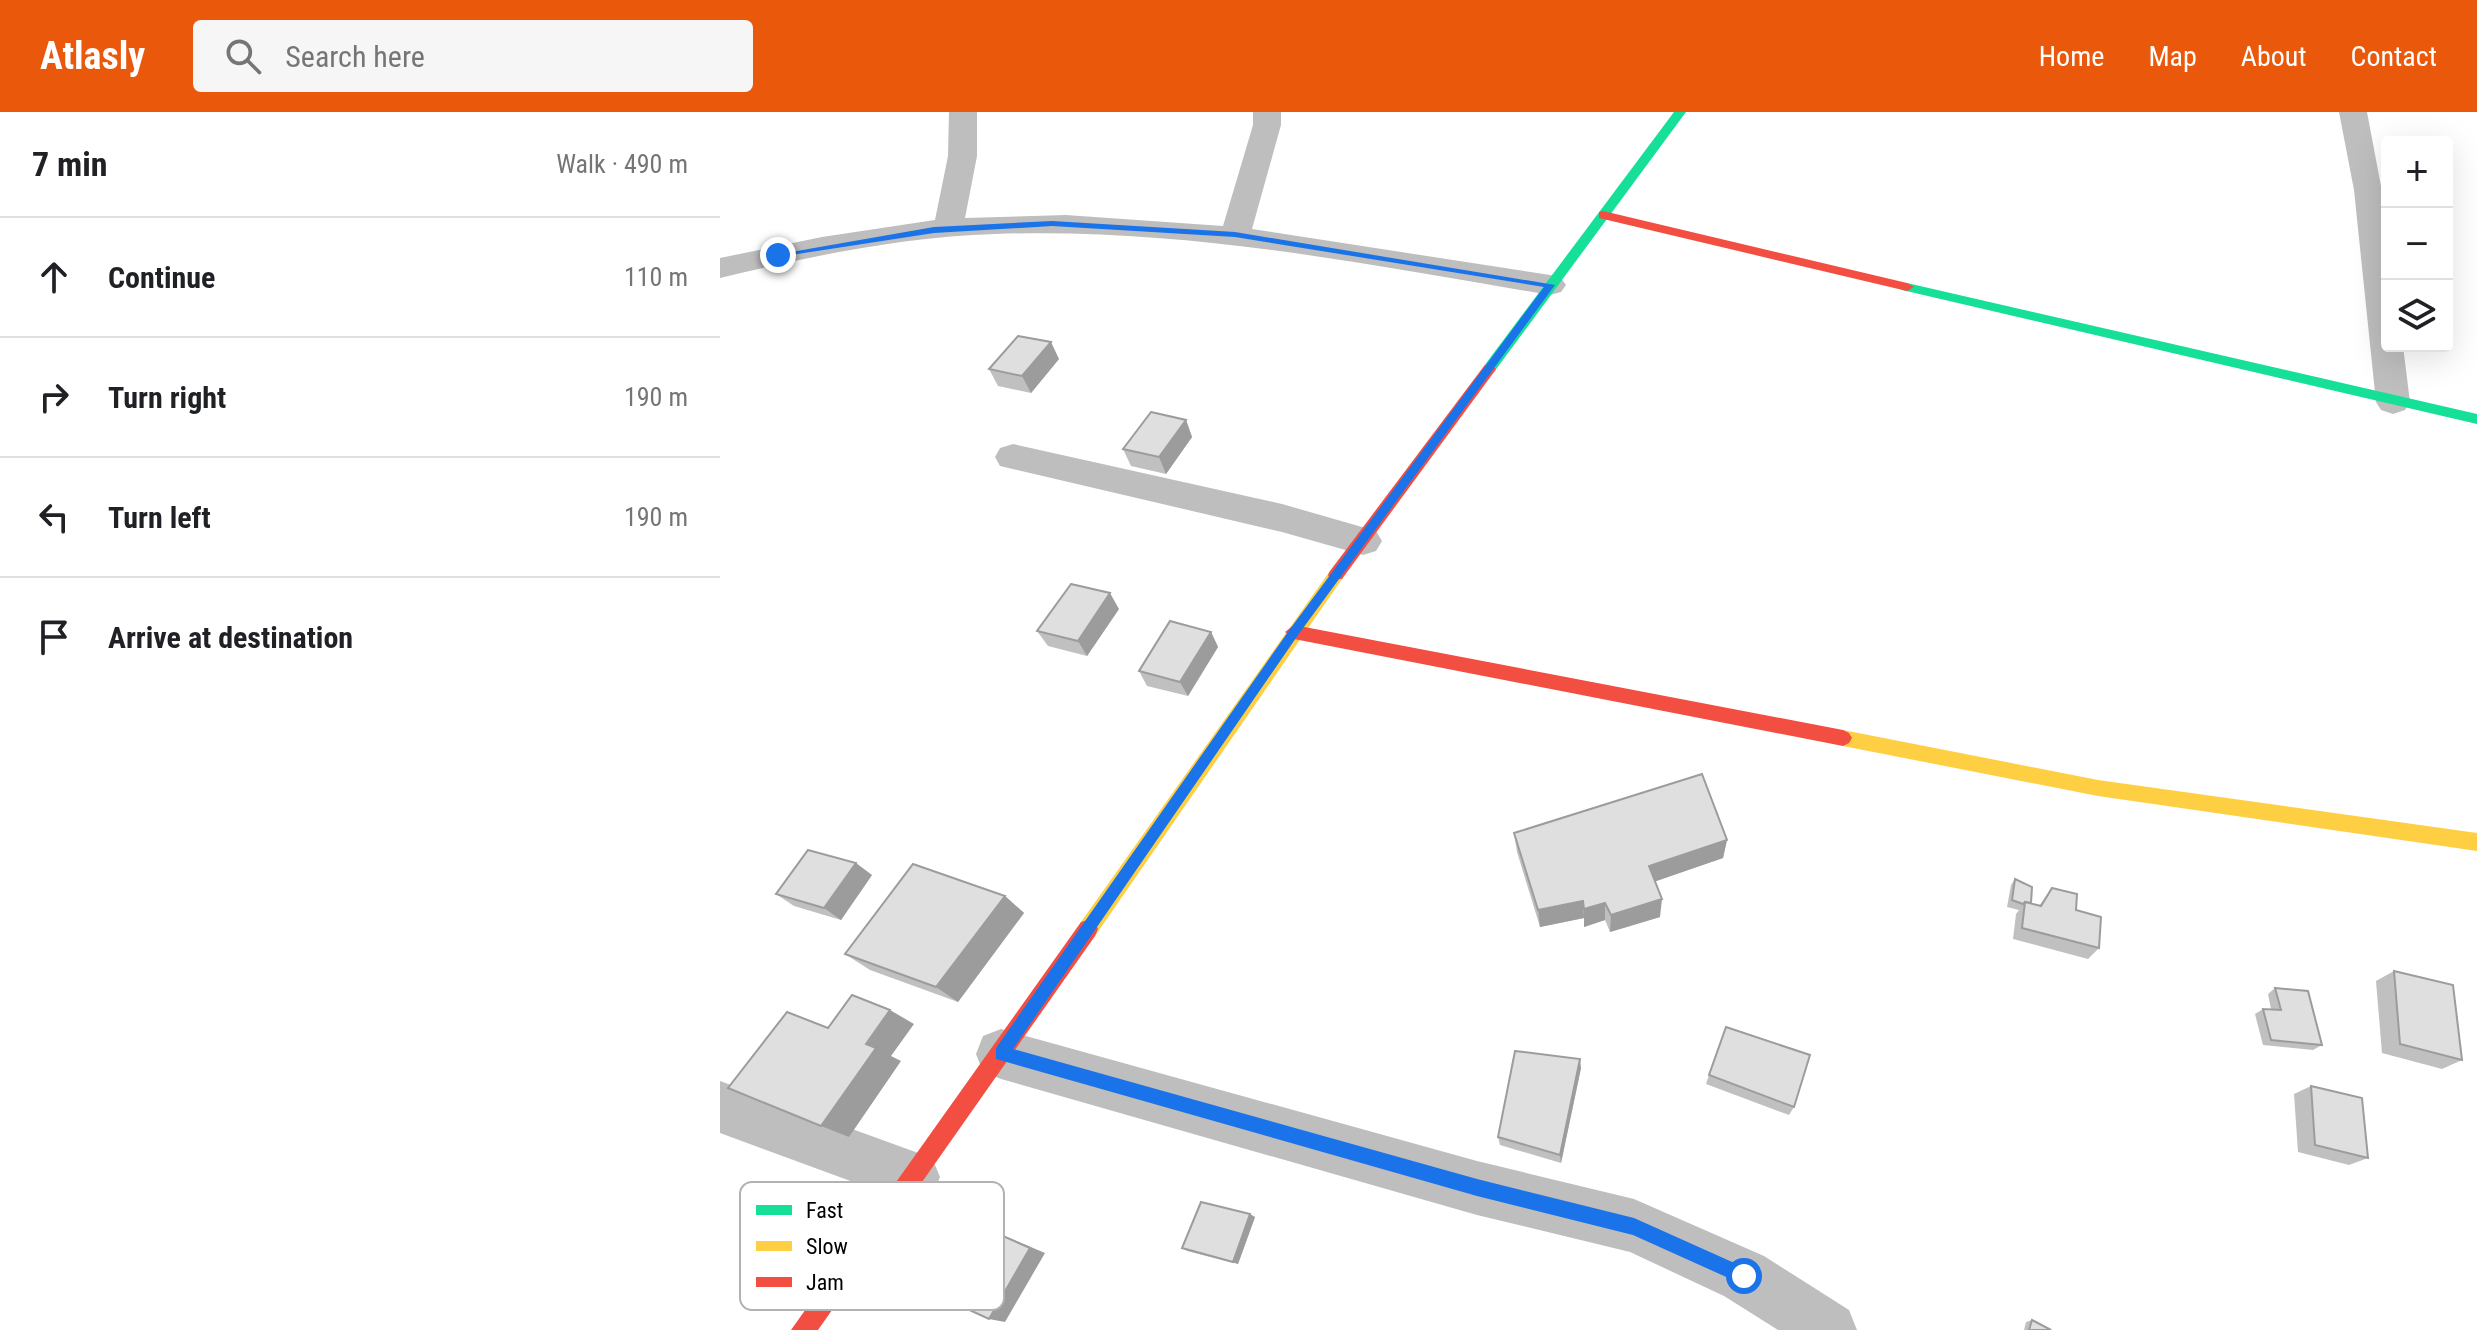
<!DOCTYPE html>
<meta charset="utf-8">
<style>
body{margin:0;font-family:"Roboto Condensed",sans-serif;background:#f6f6f6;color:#202124}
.controls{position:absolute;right:24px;top:24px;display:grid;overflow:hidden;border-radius:8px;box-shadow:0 8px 32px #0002}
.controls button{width:72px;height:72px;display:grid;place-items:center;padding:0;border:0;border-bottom:2px solid #e0e0e0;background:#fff;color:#202124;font:40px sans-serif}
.stop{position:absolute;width:24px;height:24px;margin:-18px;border:6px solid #1a73e8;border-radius:50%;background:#fff}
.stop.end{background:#1a73e8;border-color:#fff;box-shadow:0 2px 8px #0008}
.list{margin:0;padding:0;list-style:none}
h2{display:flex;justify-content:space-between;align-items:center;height:104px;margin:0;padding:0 32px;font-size:34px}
h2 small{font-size:26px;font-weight:400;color:#757577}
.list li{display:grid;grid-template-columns:52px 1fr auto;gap:24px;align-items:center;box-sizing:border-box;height:120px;padding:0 32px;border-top:2px solid #e0e0e0}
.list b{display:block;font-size:30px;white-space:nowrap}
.list em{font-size:26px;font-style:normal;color:#757577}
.icon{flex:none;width:44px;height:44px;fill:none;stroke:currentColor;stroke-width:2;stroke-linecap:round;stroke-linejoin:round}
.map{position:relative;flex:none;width:1757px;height:1218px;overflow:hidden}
header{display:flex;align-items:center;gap:48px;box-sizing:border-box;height:112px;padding:0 40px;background:#ea580c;color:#fff}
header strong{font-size:38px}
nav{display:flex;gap:44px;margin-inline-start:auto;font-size:28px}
.search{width:560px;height:72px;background:#f6f6f6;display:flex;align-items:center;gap:20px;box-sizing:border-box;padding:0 28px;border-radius:8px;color:#757577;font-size:30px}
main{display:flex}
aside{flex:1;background:#fff}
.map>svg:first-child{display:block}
</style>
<header>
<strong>Atlasly</strong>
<div class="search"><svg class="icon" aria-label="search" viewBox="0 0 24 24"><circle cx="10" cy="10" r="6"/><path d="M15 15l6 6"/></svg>Search here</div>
<nav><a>Home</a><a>Map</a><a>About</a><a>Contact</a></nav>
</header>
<main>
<aside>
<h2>7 min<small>Walk · 490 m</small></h2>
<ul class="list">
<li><svg class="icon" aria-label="ahead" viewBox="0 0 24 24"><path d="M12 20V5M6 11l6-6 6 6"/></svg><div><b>Continue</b></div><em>110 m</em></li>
<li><svg class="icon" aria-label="right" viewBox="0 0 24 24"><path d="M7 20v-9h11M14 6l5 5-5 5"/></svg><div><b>Turn right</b></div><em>190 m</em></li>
<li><svg class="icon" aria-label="left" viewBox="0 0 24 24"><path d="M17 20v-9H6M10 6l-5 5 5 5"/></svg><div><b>Turn left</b></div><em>190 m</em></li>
<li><svg class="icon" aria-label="arrive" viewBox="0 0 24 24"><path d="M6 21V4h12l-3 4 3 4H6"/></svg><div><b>Arrive at destination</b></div></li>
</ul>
</aside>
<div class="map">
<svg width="1757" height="1218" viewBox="0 0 1757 1218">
<rect width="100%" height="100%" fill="#fff"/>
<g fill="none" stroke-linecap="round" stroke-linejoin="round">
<g fill="#bebebe" fill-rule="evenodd">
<path d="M229 0H257V44L245 106 346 103 503 114 533 13V0H561V13L532 117 830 163 841 166 846 173 841 180 830 183C646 152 462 115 275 122 182 125 91 144 0 166V146L102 125 215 108 228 44Z"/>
<polygon points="1619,0 1647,0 1667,106 1667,234 1683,234 1690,290 1685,298 1673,302 1661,298 1656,290 1634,78"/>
<polygon points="293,332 562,392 656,419 662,429 656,439 643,443 562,420 280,354 275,345 280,336"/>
<polygon points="281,917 757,1049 914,1087 1044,1144 1129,1198 1137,1218 1058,1218 1004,1184 910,1140 757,1103 281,967 263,960 256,942 263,924"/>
<polygon points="0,969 212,1046 220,1065 212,1084 193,1092 0,1021"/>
</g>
<g fill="#16e098" fill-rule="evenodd">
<polygon points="954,0 966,0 774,260 764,260 764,254"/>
<polygon points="1187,171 1757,302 1757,312 1182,178 1180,175"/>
</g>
<g fill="#ffcf43" fill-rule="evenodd">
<polygon points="616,457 622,459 624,463 622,467 375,824 368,826 361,824 358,817 361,810 610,459"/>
<polygon points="1123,618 1378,668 1757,721 1757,739 1378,684 1123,634 1117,631 1114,626 1117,621"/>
</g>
<g fill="#f24e42" fill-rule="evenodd">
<polygon points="883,99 1187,171 1194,175 1187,179 879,106 879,100"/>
<polygon points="769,252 776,257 774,260 622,467 610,467 608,463 610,459 764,254"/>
<polygon points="574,513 1123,618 1129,621 1132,626 1129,631 1123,634 574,527 565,520"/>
<polygon points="368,808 375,810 378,817 375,824 98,1218 71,1218 361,810"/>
</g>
</g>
<g fill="#c0c0c0">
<polygon points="339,247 311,281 278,274 269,257"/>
<polygon points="466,308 472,325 446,362 411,354 403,337"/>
<polygon points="399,497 367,544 328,534 317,519"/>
<polygon points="491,520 498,535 468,584 427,574 419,559"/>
<polygon points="794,721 1007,728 1003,746 935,769 940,805 890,820 885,808 864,815 864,806 820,815 797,740"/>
<polygon points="152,763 121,808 74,794 56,782"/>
<polygon points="1295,767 1311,791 1319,794 1332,776 1356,798 1379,836 1368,847 1293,827 1296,802 1299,798 1287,795 1291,773"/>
<polygon points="285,784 304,801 238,890 150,858 125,842"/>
<polygon points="1674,859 1742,948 1722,957 1662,941 1656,869"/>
<polygon points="1555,876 1602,933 1593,938 1543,933 1535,902 1543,897 1551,897 1548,882"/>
<polygon points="861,956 841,1051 780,1033 778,1025"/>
<polygon points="989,963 1074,995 1069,1003 986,972"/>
<polygon points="1591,974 1648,1046 1629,1053 1578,1040 1574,982"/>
<polygon points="535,1105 518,1152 467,1139 462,1136"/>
<polygon points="1312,1208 1331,1218 1304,1218 1306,1210"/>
</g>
<g fill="#9c9c9c">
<polygon points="331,230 339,247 311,281 302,264"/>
<polygon points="466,308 472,325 446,362 439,345"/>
<polygon points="390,481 399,497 367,544 358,529"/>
<polygon points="491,520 498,535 468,584 460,570"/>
<polygon points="1007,728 1003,746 928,772 929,754"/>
<polygon points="136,751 152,763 121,808 104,796"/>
<polygon points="285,784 304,801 238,890 216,875"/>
<polygon points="942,787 940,805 890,820 891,803"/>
<polygon points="863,789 864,806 820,815 818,798"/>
<polygon points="885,791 885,808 864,815 864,797"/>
<polygon points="170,898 194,912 171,944 181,949 129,1025 101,1014 146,932"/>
<polygon points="860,947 861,956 841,1051 840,1043"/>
<polygon points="530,1102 535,1105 518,1152 513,1150"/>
<polygon points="251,1110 325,1141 285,1210 269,1207"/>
</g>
<g fill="#dfdfdf" stroke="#9c9c9c" stroke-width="2">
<polygon points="298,224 331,230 302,264 269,257"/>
<polygon points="431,300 466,308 439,345 403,337"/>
<polygon points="351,472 390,481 358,529 317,519"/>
<polygon points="450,509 491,520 460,570 419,559"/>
<polygon points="982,662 1007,728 929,754 942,787 891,803 885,791 864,797 863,789 818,798 794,721"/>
<polygon points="88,738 136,751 104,796 56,782"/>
<polygon points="193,752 285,784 216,875 125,842"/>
<polygon points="1295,767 1312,775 1311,791 1305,790 1303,792 1292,788"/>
<polygon points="1332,776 1357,782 1356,798 1381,805 1379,836 1302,816 1305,790 1321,794"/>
<polygon points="1674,859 1733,873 1742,948 1680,932"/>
<polygon points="1555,876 1588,879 1602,933 1551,928 1543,897 1561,898"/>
<polygon points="132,883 170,898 146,932 156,936 101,1014 8,976 67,900 108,916"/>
<polygon points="1006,915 1090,943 1074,995 989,963"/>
<polygon points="795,939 860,947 840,1043 778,1025"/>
<polygon points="1591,974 1642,986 1648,1046 1595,1033"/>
<polygon points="481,1090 530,1102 513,1150 462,1136"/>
<polygon points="251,1110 310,1136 269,1207 208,1179"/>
<polygon points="1312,1208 1331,1218 1309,1218"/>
</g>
<polygon fill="#1a73e8" points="332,109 515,120 835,173 578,523 293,937 757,1067 914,1106 1030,1158 1032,1164 1030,1170 1024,1173 913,1123 757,1084 276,947 276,936 570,517 824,175 515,125 332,114 214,121 58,145 54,143 214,115"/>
<rect x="20" y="1070" width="264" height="128" rx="12" fill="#fff" stroke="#b2b2b2" stroke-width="2"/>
<rect x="36" y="1093" width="36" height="10" fill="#16e098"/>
<rect x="36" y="1129" width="36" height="10" fill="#ffcf43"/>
<rect x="36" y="1165" width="36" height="10" fill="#f24e42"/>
<g font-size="22" fill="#000">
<text x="86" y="1106">Fast</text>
<text x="86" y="1142">Slow</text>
<text x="86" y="1178">Jam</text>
</g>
</svg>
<div class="controls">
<button>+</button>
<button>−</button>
<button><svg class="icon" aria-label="layers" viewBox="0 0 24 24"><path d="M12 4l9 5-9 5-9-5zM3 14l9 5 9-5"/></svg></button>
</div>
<div class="stop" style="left:1024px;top:1164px"></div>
<div class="stop end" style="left:58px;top:143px"></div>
</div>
</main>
